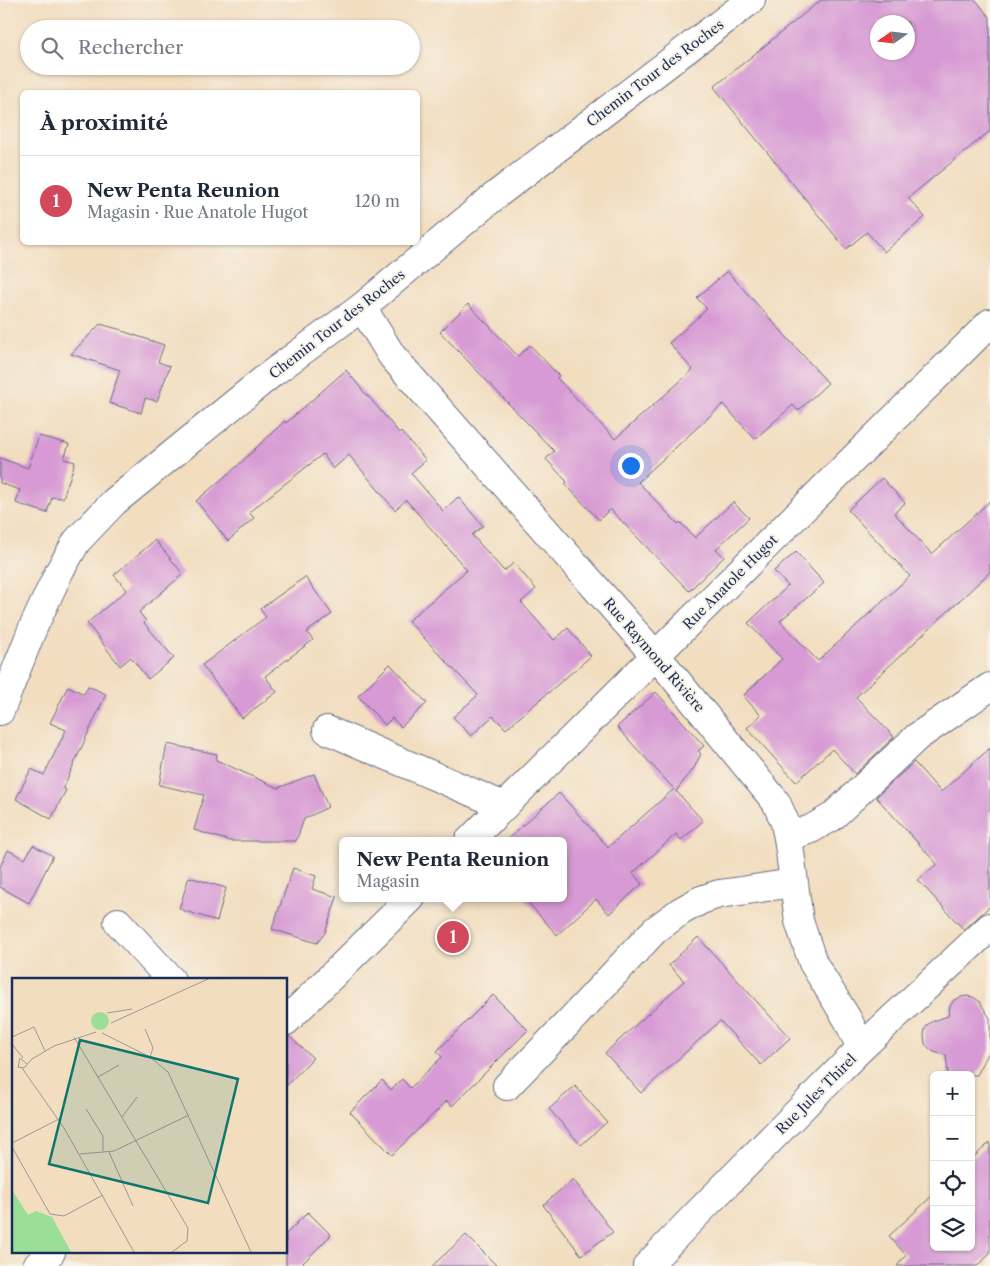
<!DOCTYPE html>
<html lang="fr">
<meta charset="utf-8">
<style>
body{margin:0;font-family:"Libre Caslon Text",serif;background:#f2f2f3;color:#1f2937}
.controls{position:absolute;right:15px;bottom:15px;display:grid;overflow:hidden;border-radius:8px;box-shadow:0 1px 4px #0004}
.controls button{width:45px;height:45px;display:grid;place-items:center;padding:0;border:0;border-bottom:1px solid #e0e1e3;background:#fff;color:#1f2937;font:25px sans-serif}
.compass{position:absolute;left:870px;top:15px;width:45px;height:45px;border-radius:50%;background:#fff;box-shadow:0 1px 4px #0004;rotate:256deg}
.you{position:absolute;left:630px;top:465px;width:18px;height:18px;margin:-12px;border:4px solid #fff;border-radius:50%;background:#1a73e8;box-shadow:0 0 0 8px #1a73e833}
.badge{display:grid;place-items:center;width:32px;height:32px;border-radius:50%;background:#d1495b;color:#fff;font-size:16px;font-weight:700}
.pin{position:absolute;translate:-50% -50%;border:2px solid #fff;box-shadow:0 1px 5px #0006}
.popup{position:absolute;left:339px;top:837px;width:228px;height:65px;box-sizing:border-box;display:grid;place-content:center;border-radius:8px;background:#fff;filter:drop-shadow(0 1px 4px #0005);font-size:16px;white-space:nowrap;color:#747a83}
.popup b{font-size:19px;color:#1f2937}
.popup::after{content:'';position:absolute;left:50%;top:100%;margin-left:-10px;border:10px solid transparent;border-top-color:#fff}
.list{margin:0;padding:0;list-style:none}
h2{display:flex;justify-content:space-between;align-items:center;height:65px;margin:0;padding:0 20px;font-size:21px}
h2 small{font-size:16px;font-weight:400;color:#747a83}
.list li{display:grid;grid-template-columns:32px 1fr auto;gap:15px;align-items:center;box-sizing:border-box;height:90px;padding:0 20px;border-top:1px solid #e0e1e3}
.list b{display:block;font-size:19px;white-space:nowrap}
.list p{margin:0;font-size:16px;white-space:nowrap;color:#747a83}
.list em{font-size:16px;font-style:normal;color:#747a83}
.icon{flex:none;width:28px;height:28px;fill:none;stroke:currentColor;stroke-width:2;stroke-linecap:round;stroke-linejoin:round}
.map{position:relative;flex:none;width:990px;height:1266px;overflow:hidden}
.search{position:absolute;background:#fff;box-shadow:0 1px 4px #0004;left:20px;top:20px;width:400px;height:55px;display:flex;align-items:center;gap:12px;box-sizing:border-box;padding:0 18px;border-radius:28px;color:#747a83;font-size:19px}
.panel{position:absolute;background:#fff;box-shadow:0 1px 4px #0004;left:20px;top:90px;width:400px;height:155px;border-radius:8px}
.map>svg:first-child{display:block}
</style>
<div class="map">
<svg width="990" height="1266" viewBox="0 0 990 1266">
<rect width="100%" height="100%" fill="#f7f3e8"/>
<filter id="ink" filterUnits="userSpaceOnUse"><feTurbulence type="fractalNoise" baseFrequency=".02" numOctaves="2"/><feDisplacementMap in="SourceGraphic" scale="10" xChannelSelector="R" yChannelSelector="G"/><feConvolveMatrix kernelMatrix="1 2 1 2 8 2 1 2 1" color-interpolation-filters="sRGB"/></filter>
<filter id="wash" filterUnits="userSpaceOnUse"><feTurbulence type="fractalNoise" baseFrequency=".0096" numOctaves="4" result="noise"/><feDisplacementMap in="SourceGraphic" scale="20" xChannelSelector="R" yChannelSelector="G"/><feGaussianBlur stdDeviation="1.12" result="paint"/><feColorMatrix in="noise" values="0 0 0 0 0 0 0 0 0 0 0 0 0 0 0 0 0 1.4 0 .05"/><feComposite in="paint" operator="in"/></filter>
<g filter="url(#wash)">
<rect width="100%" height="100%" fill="#f2ddbf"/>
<g id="blocks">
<g fill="#d79ad4" fill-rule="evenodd">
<path d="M821 0H976L990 18V131L908 198 925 217 884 252 867 232 846 249 714 87ZM878 22H908V52H878Z"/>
<polygon points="727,271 828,383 798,411 793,405 755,439 723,404 638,482 678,524 680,522 695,538 733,502 749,518 716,549 724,557 689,591 610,509 599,520 565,484 567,482 546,459 554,451 440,332 468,304 518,356 530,345 559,376 557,378 615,439 693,370 669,343 707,309 697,298"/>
<polygon points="100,324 122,330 122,331 164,345 158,362 170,366 157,401 145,398 141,413 109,403 120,370 71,354"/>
<polygon points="346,370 368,397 369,397 400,434 401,432 426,460 411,473 443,511 458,497 483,526 472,535 504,571 514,563 536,589 521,602 554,640 568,628 591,656 506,729 493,716 471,736 453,717 478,695 408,621 467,570 406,500 395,510 349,455 333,469 323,454 249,512 254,518 228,541 196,501 235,468 275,430 285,421 286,423"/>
<polygon points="39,436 69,444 64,459 75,462 63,498 52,497 47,513 16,503 20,490 0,483 0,458 28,468"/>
<polygon points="882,478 905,503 894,513 932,554 990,501 990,572 856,697 894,737 855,774 832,749 796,782 747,728 761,715 743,696 782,659 748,623 788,586 774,571 796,552 824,583 780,621 818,661 910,576 848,510"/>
<polygon points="155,540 183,574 139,612 146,621 144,623 174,658 148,679 131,657 120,666 87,623 127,590 114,575"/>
<polygon points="305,577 332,614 307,632 313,640 265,676 277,692 242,718 202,665 266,617 260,609"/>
<polygon points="390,664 427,703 401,727 392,718 385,725 358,696"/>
<polygon points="68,686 84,694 88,686 106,694 63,788 66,790 51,819 16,799 31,769 44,775 66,730 50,723"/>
<polygon points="656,692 704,746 698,751 701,754 694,768 676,791 703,821 681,840 676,834 633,873 642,884 609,914 596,899 557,935 524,898 563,898 563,841 505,841 559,793 608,847 674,789 617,727"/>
<polygon points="167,744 217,754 216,760 278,788 314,774 328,807 304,819 296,841 230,841 194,830 204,795 159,785"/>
<polygon points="990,748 990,906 964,930 918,880 937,864 876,797 914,762 941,792"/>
<polygon points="33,845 53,856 29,903 0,887 0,867 8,850 25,859"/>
<polygon points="293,868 316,876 312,889 337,897 325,933 317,943 272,929"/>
<polygon points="189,877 226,888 217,921 179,909"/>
<polygon points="698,937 790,1038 761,1065 720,1021 641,1093 605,1053 684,981 669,965"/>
<polygon points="493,995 528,1030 452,1106 447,1101 392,1155 350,1112 382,1080 391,1090 402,1079 410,1088 442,1057 437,1051"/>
<polygon points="967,996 973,997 979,1001 990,1018 990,1050 977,1075 948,1075 946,1055 934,1052 929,1048 925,1044 924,1035 925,1029 928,1024 933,1021 948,1016 950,1006 954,1000 961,997"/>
<polygon points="286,1036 289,1036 313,1058 286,1086"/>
<polygon points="575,1086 607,1122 581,1145 549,1109"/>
<polygon points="990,1142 990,1254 977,1266 897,1266 906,1255 889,1236 934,1194 934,1247 971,1247 971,1160"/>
<polygon points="573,1179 613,1232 581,1255 543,1205"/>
<polygon points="308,1212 331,1235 300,1266 286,1266 286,1234"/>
<polygon points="466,1235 497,1266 432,1266"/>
</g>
</g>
</g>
<g filter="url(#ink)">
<use href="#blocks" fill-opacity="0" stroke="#666c80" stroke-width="1"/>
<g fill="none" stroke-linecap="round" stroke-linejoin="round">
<g stroke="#666c80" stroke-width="30">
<g id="minor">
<polyline points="362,307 392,356 668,670 776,802 784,820 788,837 799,921 813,963 848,1020 861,1048"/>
<polyline points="0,711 32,630 59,572 77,541 114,502 271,374 362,307 496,195 751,0"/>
<polyline points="327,730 504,806"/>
<polyline points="788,837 811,829 832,817 917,737 990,687"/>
<polyline points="469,841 990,323"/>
<polyline points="118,922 171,980"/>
<polyline points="286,1021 411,898"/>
<polyline points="507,1086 567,1024 655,930 681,911 701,900 719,894 741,891 793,883"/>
<polyline points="37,1266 51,1252"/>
<polyline points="647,1266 692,1219 861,1048 990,927"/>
</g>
</g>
<use href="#minor" stroke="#fff" stroke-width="28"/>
</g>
</g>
<g text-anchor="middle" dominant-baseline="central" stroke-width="4" stroke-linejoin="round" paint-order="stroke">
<g font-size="14" fill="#1b2f5e" stroke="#f7f3e8">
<text transform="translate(655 73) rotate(-37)">Chemin Tour des Roches</text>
<text transform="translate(337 324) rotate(-38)">Chemin Tour des Roches</text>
<text transform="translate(730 582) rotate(-45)">Rue Anatole Hugot</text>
<text transform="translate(654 655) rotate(49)">Rue Raymond Rivière</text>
<text transform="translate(816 1094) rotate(-45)">Rue Jules Thirel</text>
</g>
</g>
<g transform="translate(12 978)">
<rect width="275" height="275" fill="#f2ddbf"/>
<path d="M79 43a9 9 0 1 1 18 0a9 9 0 1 1-18 0ZM0 212 16 237 24 233 40 239 59 274H0Z" fill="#9bde96"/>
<path fill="none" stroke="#9c9798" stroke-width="1" d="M95 35 120 31M99 45 196 1M133 51 141 70 138 79M90 55 138 79 156 94 239 274M0 59 22 49 33 73M62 59 176 250 175 263 160 274M0 66 11 80M6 89 12 90 20 81 42 68 84 54M6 89 8 80 15 86M10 90 52 150 122 274M86 99 107 87M74 131 91 158V173M110 139 125 119M0 165 47 141M0 169 38 236 52 238 91 217M97 174 121 228M68 176 102 173 177 137"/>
<path fill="#0f766e" fill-opacity="0.15" stroke="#0f766e" stroke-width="2.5" d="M68 62 226 101 196 225 37 186Z"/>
<rect width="275" height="275" fill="none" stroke="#1b2f5e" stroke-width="2.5"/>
</g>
</svg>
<div class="controls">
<button>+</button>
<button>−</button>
<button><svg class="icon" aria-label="locate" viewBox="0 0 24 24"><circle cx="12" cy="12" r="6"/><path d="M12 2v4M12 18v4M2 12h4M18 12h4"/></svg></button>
<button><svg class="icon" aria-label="layers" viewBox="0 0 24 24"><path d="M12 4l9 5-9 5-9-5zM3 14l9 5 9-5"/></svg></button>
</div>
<svg class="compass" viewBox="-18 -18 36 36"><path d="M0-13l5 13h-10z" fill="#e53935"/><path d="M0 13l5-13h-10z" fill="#747a83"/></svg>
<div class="you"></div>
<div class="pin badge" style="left:453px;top:937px">1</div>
<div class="popup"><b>New Penta Reunion</b>Magasin</div>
<div class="search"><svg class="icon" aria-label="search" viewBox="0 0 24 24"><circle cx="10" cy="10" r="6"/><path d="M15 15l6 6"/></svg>Rechercher</div>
<section class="panel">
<h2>À proximité<small></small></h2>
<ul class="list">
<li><span class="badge">1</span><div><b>New Penta Reunion</b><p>Magasin · Rue Anatole Hugot</p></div><em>120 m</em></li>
</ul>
</section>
</div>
